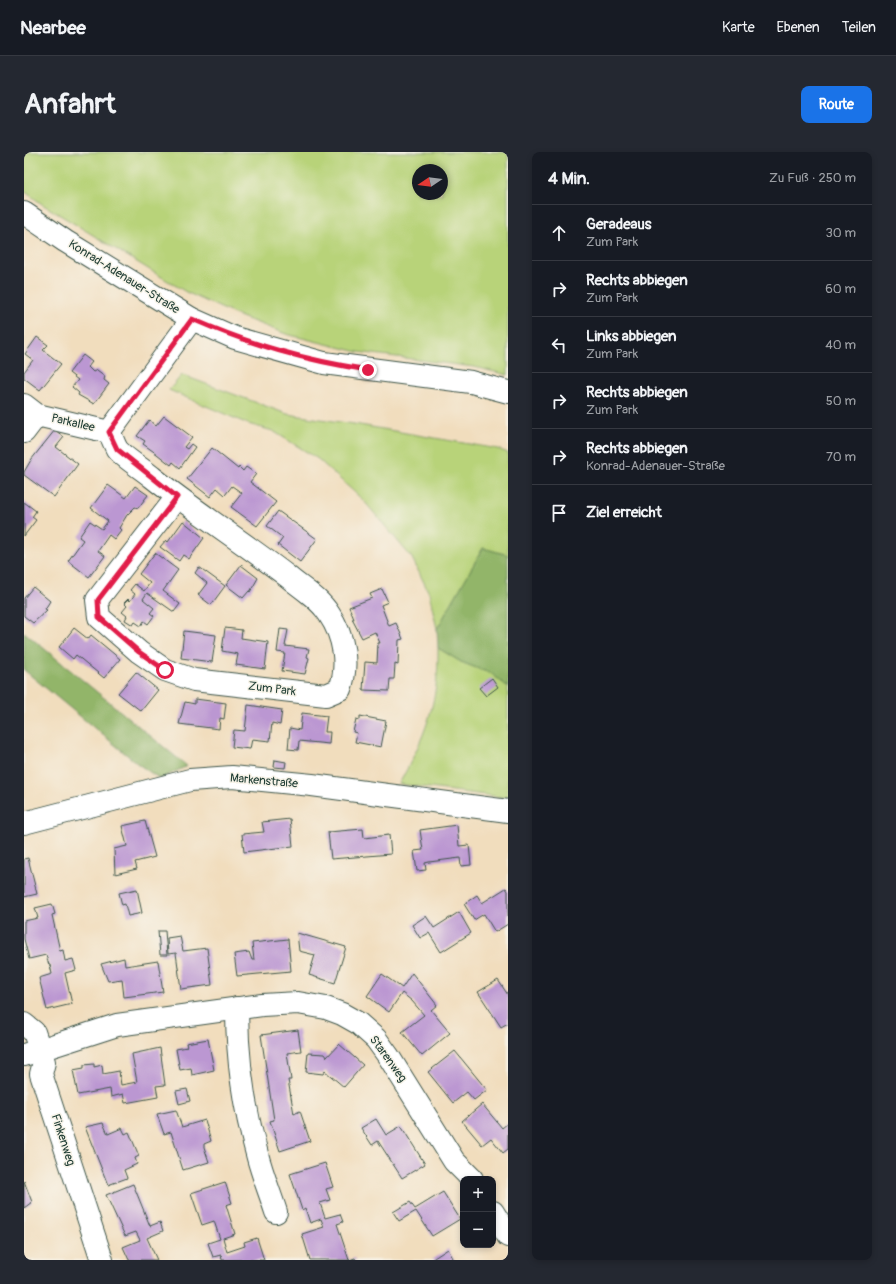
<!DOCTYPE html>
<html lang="de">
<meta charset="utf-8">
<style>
body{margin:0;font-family:Pangolin,sans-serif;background:#242831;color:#f1f3f6}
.controls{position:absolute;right:12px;bottom:12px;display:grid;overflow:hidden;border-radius:8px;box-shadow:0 2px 6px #0003}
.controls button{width:36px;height:36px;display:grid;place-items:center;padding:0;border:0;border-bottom:1px solid #363941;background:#171b24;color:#f1f3f6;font:20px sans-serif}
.compass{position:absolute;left:388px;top:12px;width:36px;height:36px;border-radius:50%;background:#171b24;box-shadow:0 2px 6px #0003;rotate:257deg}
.stop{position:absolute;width:12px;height:12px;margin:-9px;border:3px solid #e11d48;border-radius:50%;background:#fff}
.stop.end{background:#e11d48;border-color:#fff;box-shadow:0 1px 4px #0008}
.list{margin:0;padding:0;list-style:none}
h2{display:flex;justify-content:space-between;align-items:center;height:52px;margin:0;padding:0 16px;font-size:17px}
h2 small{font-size:13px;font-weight:400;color:#9ea1a6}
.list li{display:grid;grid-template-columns:26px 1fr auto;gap:12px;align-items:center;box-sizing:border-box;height:56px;padding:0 16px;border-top:1px solid #363941}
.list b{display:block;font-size:15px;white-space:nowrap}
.list p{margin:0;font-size:13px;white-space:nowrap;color:#9ea1a6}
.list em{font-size:13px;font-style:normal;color:#9ea1a6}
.icon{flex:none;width:22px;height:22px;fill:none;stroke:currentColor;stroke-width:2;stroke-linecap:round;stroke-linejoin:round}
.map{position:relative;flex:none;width:484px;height:1108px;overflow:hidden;border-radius:8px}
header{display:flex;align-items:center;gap:24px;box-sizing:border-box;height:56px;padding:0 20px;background:#171b24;border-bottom:1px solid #363941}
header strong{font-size:19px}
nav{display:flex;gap:22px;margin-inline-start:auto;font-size:14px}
.intro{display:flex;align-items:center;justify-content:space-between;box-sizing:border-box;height:96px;padding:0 24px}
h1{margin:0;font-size:28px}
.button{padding:10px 18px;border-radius:8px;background:#1a73e8;color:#fff;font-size:14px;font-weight:700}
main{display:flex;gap:24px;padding:0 24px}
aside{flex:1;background:#171b24;border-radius:8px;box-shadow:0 2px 6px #0003}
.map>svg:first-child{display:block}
</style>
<header>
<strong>Nearbee</strong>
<nav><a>Karte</a><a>Ebenen</a><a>Teilen</a></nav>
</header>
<div class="intro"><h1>Anfahrt</h1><a class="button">Route</a></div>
<main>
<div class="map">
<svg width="484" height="1108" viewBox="0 0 484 1108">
<rect width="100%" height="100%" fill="#f7f3e8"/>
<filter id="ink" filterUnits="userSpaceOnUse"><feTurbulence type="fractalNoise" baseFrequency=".025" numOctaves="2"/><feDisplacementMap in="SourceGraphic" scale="8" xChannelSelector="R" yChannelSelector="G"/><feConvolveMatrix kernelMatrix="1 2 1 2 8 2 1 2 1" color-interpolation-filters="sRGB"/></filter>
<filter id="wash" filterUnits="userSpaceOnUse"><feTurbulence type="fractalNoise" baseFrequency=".012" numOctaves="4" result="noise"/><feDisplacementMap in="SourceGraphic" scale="16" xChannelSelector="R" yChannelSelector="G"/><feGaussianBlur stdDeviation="0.9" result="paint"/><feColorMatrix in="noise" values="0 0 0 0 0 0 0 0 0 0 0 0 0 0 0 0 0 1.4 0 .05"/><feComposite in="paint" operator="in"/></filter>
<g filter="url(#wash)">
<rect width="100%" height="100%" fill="#f1ddbd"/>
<g fill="#b8d379" stroke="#6c8856" fill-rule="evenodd">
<path d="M0 0H484V223L450 215 334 200 262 182 210 162 162 140 18 52 0 39ZM394 18H418V42H394Z"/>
<polygon points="158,223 263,262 330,272 474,297 484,301 484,403 459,396 413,477 405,441 388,406 340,349 294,307 249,279 224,272 145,238"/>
<path d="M414 496 437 510 468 522 484 535V646L375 632C401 585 415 550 414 496Z"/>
</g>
<g fill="#92b569" stroke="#58794e">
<polygon points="459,396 484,403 484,535 468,522 437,510 414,496 413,477"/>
<polygon points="0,480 163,614 136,627 114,612 0,518"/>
</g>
<g id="blocks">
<g fill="#bb97d2">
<polygon points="13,185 24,193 19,198 37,212 16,238 0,226 0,220 9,208 1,202"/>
<polygon points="59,203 68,210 64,215 69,220 73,218 81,224 80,228 85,232 70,252 54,243 55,241 48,235 54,228 45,221"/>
<polygon points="140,264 168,285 160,295 163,297 167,292 171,295 156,316 149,310 147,313 133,302 119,292 121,289 113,284 125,268 132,274"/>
<polygon points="31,278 40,285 32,295 54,312 30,345 0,323 0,320 7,308"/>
<polygon points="188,296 214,317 215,315 219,319 222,315 232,322 226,330 252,350 233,374 207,355 218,341 208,334 201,343 193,336 186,345 163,327"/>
<polygon points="84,333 102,346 111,334 124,343 114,356 111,355 103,363 95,376 97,378 90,387 85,383 74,399 81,404 65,425 44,409 59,388 55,385 66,369 78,377 84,369 67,356"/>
<polygon points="0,350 12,359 8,365 12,368 0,384"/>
<polygon points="254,359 293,387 276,410 254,393 259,386 243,374"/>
<polygon points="159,369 180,386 165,407 159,403 155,409 136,395 142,388 144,390"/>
<polygon points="131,401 154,418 139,439 156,452 150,460 123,441 119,447 130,456 126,461 130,464 124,472 120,469 117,474 111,470 109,473 101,468 103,464 98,460 103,454 100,451 104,447 106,449 111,442 106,438 111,432 120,439 126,431 115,422"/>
<polygon points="217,413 234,426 226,440 225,439 219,446 202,433"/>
<polygon points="175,415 201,434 187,453 174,443 183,431 171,421"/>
<polygon points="9,435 26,449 21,457 23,458 9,471 0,464 0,446"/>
<polygon points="358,437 364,450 357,453 365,474 372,471 379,487 375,488 374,513 371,512 370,527 366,527 365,539 339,538 341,510 353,511 354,491 356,491 351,480 338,486 328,467 330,467 325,455 348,446 346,442"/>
<polygon points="50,476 64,487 67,483 96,507 80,526 52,503 49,507 35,495"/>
<polygon points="201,476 218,478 217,486 244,490 241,517 212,513 214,502 198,499"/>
<polygon points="256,477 264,478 261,494 285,497 283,505 285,506 281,522 258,519 261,501 253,500"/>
<polygon points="160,479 192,483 188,510 157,506"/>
<polygon points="112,520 134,538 117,559 94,541"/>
<polygon points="468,526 474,535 462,544 455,536"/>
<polygon points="171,547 202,551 200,567 196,566 195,577 155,572 161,550 171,552"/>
<polygon points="224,553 258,558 256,573 248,571 246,589 228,587 226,597 208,595 210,578 221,579"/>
<polygon points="278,561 303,564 301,580 306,580 305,592 275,589 274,598 264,597 266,576 276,578"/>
<polygon points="336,564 362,569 357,595 331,590 333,581 329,580 332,567 336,568"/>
<polygon points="251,608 262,610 261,616 250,615"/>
<polygon points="266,667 269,694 220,700 218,682 240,680 238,670"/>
<polygon points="121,669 131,705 111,710 113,717 91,722 90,697 103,694 98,674"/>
<polygon points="433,673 435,694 445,693 447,713 437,714 436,706 405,710 401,711 402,718 393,719 390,699 399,698 396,678"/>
<polygon points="339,677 340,686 365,683 367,702 307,707 304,680"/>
<polygon points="4,706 13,742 0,745 0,707"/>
<polygon points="482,736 484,739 484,772 471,780 460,762 450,768 440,752 453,743 458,751"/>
<polygon points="113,737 118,761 104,764 101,752 98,753 95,741"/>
<polygon points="28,752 31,762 28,763 36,799 39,798 41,809 49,807 52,818 41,821 48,852 23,858 15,826 28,822 26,813 25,813 22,803 5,807 0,787 0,769 14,766 11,756"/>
<polygon points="435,760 447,781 417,800 405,781 396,786 388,773 402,764 410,776"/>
<polygon points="134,779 141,779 143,803 136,803"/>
<polygon points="273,781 322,795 311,831 285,823 291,803 275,799"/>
<polygon points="156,784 159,799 183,796 188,833 157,837 152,801 144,802 143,786"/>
<polygon points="264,787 267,819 213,824 210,802 225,800 228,808 230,808 228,791"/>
<polygon points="100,806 101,814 134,809 139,840 100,845 98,827 84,829 77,812"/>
<polygon points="388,821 413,853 407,858 426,881 398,904 378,880 400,863 388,849 378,841 365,860 343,844 358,822 378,836"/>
<polygon points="474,828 484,843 484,871 477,875 454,840"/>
<polygon points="274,878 277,899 263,901 267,928 264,928 270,962 276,959 286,989 256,999 246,969 250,968 237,883"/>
<polygon points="184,887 190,918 168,923 167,916 156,918 152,897 163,895 162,891"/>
<polygon points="315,892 339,913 320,935 301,919 299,922 282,920 284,901 301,902 303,905"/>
<polygon points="136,896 141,933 132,934 134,945 101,951 99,942 87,945 86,937 54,943 49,918 60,916 60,913 70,912 70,915 78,913 79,922 95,919 97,933 113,930 108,902"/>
<polygon points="431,899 463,938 450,948 443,940 429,951 404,920"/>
<polygon points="163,937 166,949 155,952 152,939"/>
<polygon points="458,952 478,976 484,971 484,997 479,1001 467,986 458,993 438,969"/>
<polygon points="152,958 158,975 181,968 187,989 180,992 180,995 185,1010 159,1018 147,980 140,982 133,962"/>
<polygon points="352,967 362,983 377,974 401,1012 378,1026 354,989 348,993 337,976"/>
<polygon points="79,971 84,982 98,976 101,982 105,980 115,1004 111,1006 113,1012 100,1018 103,1026 84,1033 61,975"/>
<polygon points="301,1011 309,1035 302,1037 306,1048 296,1051 301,1066 316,1062 319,1070 313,1072 325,1108 331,1106 332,1108 286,1108 278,1082 300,1075 297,1067 286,1071 281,1056 278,1058 266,1022"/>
<polygon points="0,1029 8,1050 0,1056"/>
<polygon points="201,1030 208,1051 202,1053 211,1082 199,1086 203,1100 221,1094 220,1090 233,1086 240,1108 198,1108 197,1103 189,1105 184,1091 196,1087 190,1069 178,1073 167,1041"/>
<polygon points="109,1032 126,1074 136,1070 139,1079 123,1086 133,1108 105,1108 99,1095 116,1088 112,1080 101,1084 82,1043"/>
<polygon points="419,1040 436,1067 408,1084 392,1059 375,1069 369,1060 386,1050 391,1057"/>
<polygon points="424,1097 430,1108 407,1108"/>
</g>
</g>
</g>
<g filter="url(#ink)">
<use href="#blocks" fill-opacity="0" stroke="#3e5549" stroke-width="1"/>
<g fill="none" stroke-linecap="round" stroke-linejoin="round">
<g stroke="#3e5549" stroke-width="24">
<g id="minor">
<polyline points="0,61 41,89 168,167 211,186 300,211 447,230 484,240"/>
<polyline points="0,253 13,263 85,280"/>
<polyline points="0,280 13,263"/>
<path d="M85 280C88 285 90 292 93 297 100 306 119 317 128 325 172 360 219 390 263 424 277 436 295 446 305 462 320 484 325 513 316 537L302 543 170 528 141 518 115 500 75 465 73 448 153 345"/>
<polyline points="85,280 168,167"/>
<polyline points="0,671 166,628 208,625 288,633 484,659"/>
<path d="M213 856C213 904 220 956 233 1002 238 1022 246 1041 252 1060"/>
<polyline points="0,872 10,880 20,910 17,922 78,1108"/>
<polyline points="0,903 93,873 238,853 274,851 302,856 318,862 334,871 352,887 365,905 430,1009 448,1027"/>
<polyline points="469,1060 484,1084"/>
</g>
</g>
<use href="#minor" stroke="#fff" stroke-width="22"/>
</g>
</g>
<g fill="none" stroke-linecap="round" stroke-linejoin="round" filter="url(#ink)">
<path stroke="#e11d48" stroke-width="5" d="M141 518 115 500 75 465 74 448 153 345 93 297 85 280 168 167C228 193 280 208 344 218"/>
</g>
<g text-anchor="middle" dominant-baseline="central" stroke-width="3" stroke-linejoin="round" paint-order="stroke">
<g font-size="12" fill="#1f3d34" stroke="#f7f3e8">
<text transform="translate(100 125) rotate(32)">Konrad-Adenauer-Straße</text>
<text transform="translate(49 271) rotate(13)">Parkallee</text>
<text transform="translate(248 537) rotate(7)">Zum Park</text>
<text transform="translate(240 629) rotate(5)">Markenstraße</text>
<text transform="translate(364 907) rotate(54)">Starenweg</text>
<text transform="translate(39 988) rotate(72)">Finkenweg</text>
</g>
</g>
</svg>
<div class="controls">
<button>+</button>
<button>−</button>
</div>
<svg class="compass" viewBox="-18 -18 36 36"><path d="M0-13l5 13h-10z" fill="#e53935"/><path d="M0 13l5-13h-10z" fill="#9ea1a6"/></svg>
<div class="stop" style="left:141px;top:518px"></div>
<div class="stop end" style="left:344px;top:218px"></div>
</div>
<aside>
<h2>4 Min.<small>Zu Fuß · 250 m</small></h2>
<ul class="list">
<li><svg class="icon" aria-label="ahead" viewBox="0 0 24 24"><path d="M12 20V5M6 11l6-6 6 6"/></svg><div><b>Geradeaus</b><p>Zum Park</p></div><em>30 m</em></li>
<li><svg class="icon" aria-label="right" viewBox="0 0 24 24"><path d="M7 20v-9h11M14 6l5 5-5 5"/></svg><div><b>Rechts abbiegen</b><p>Zum Park</p></div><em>60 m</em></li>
<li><svg class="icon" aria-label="left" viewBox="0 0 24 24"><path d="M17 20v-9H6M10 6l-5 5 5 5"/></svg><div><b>Links abbiegen</b><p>Zum Park</p></div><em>40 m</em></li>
<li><svg class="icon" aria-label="right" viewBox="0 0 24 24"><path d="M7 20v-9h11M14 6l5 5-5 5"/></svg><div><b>Rechts abbiegen</b><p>Zum Park</p></div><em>50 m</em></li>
<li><svg class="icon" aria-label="right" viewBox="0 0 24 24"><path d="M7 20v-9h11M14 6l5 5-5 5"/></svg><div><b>Rechts abbiegen</b><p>Konrad-Adenauer-Straße</p></div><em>70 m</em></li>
<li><svg class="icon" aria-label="arrive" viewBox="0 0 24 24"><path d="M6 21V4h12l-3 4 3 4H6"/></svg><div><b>Ziel erreicht</b></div></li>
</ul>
</aside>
</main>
